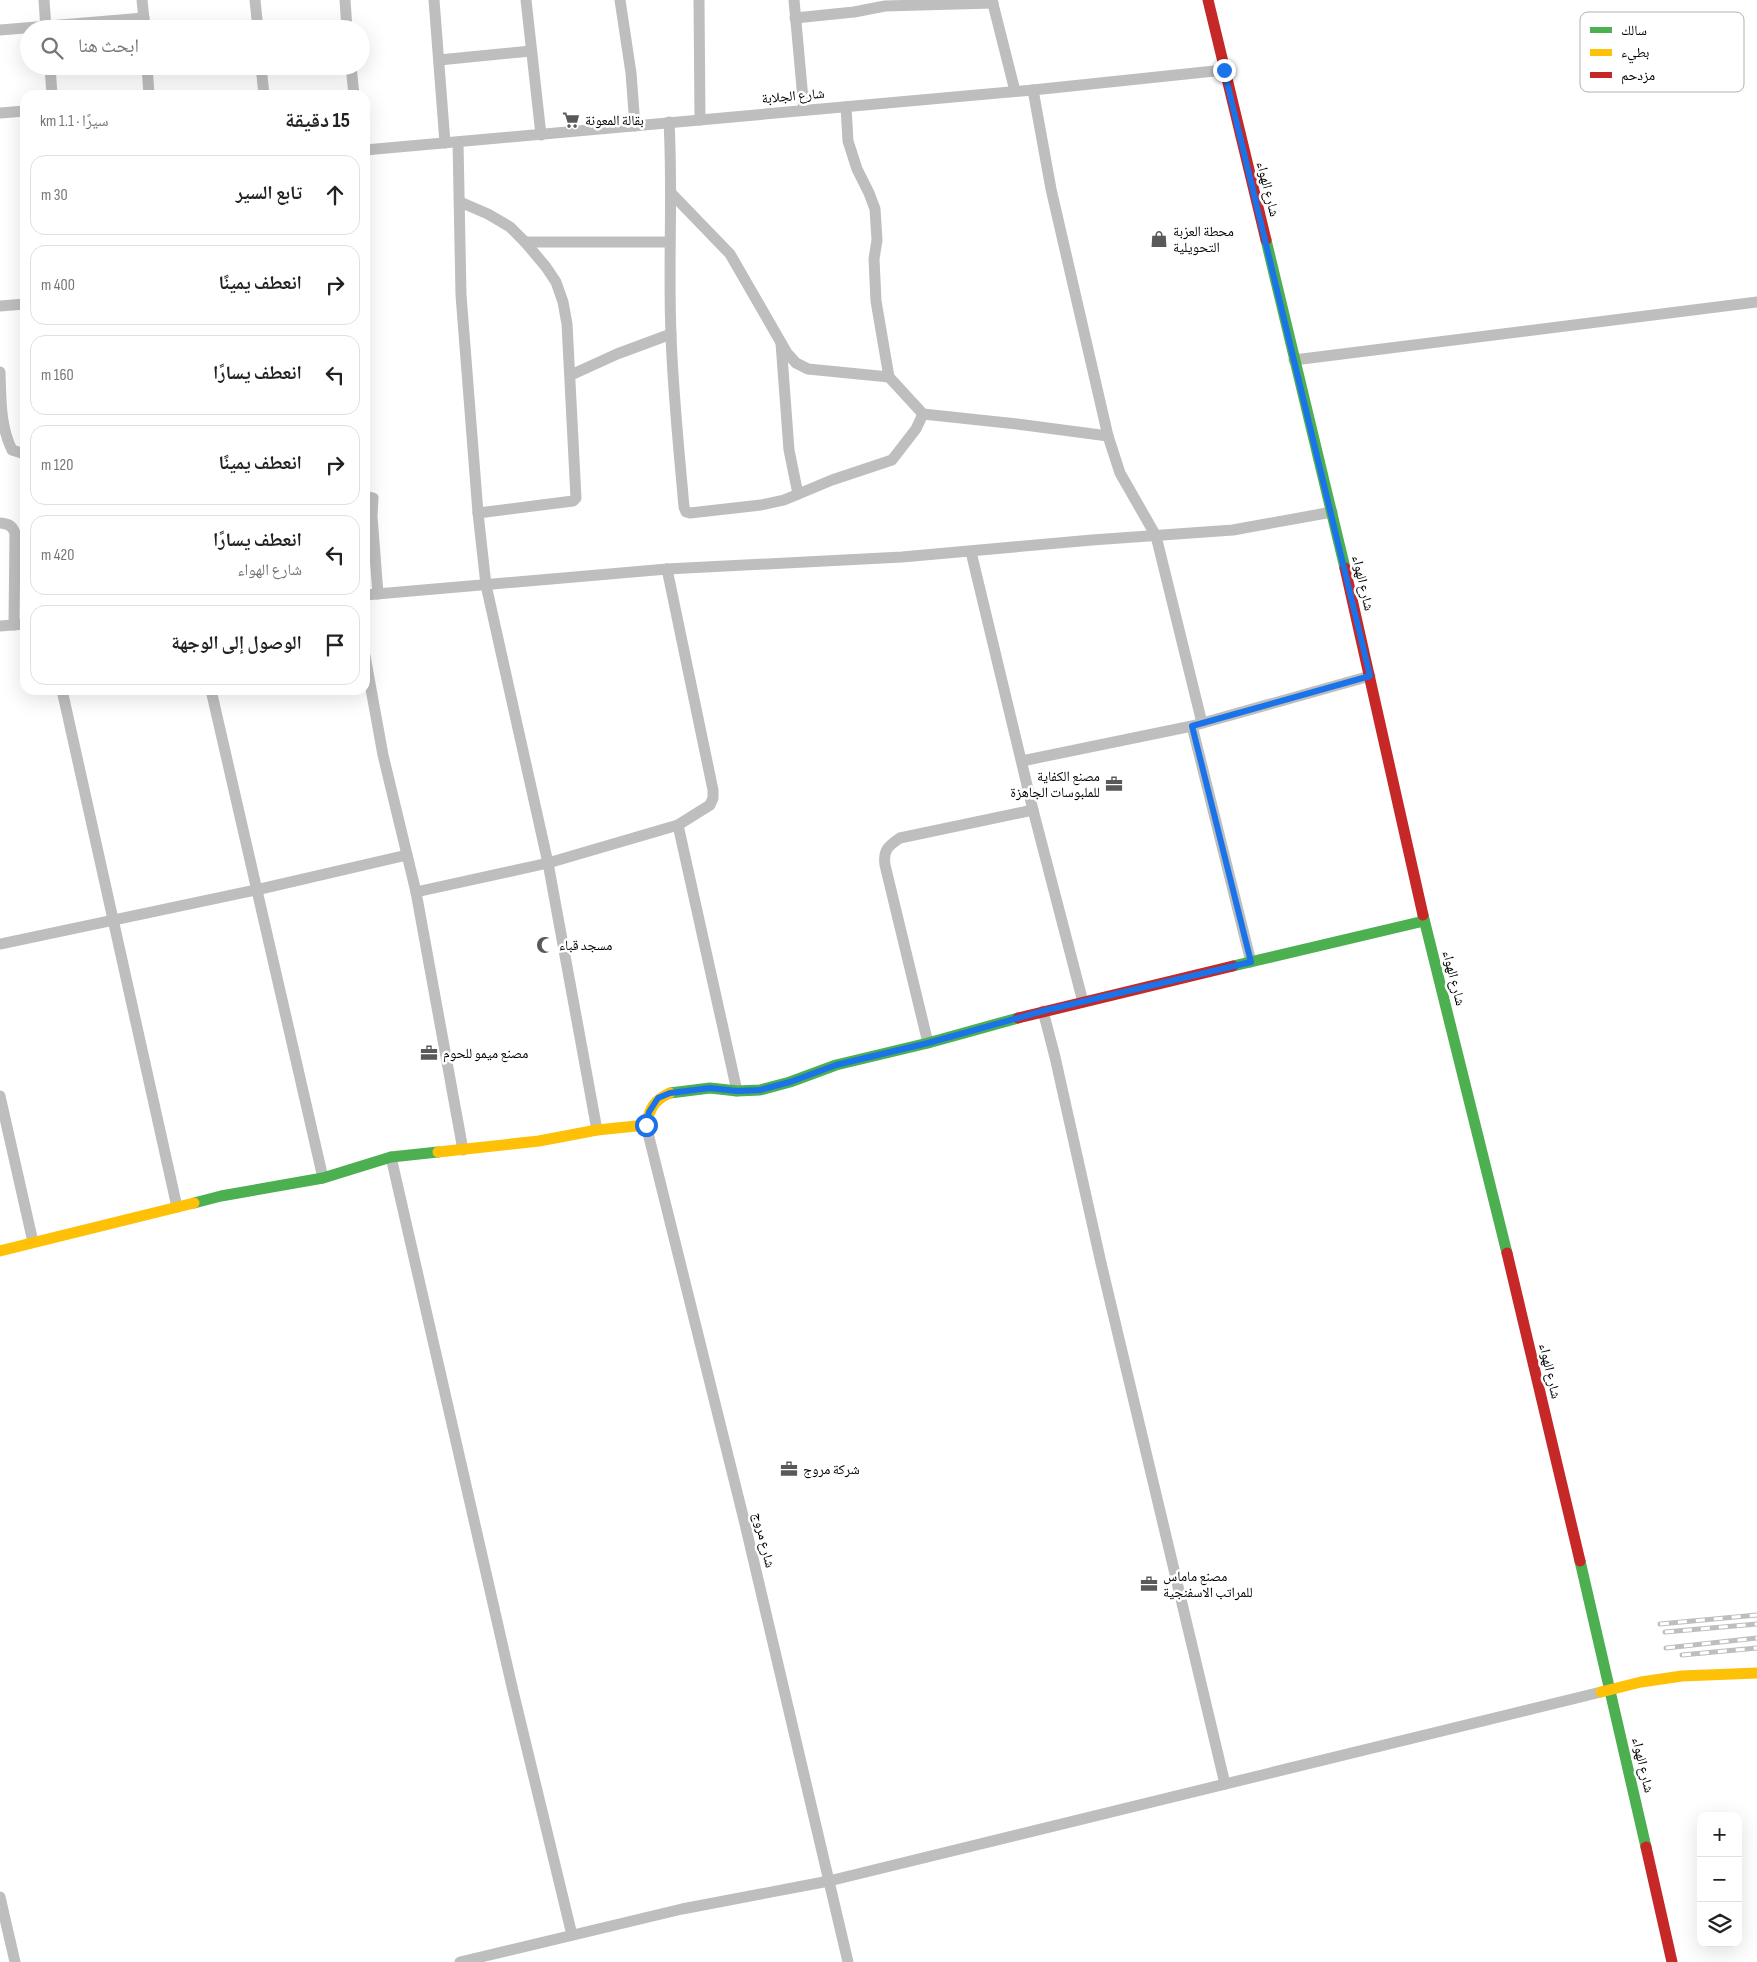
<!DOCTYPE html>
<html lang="ar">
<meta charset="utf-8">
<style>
body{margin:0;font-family:"Sofia Sans Condensed","Noto Naskh Arabic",sans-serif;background:#f2f2f2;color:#222;direction:rtl}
.controls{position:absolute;right:15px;bottom:15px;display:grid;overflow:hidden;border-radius:10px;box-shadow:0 5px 20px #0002}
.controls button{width:45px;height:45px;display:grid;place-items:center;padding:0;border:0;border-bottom:1px solid #e0e0e0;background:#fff;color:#222;font:25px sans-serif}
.stop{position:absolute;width:15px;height:15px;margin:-11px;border:4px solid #1a73e8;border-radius:50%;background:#fff}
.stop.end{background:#1a73e8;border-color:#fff;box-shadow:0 1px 5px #0008}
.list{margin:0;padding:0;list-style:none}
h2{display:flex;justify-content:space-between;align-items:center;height:65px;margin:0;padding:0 20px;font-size:21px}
h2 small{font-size:16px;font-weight:400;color:#767676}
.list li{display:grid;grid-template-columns:32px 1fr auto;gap:15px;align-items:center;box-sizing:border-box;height:80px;margin:0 10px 10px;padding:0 10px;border:1px solid #e0e0e0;border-radius:15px}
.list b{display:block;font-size:19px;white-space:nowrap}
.list p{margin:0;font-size:16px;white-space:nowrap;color:#767676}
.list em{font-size:16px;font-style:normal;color:#767676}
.icon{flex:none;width:28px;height:28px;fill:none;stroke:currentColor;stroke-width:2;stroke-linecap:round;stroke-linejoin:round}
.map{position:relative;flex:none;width:1757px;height:1962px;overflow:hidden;direction:ltr}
.search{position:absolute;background:#fff;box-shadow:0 5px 20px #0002;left:20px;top:20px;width:350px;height:55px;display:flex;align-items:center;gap:12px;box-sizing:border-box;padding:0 18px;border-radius:28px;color:#767676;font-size:19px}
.panel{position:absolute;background:#fff;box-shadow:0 5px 20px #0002;left:20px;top:90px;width:350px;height:605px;border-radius:15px;direction:rtl}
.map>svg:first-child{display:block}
</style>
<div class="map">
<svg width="1757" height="1962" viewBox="0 0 1757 1962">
<rect width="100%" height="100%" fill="#fff"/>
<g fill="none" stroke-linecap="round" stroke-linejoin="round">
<g stroke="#bebebe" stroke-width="11">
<polyline points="44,0 46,29"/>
<polyline points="142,0 145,29"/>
<polyline points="255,0 258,29"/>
<polyline points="345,0 347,29"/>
<polyline points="434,0 445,143"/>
<polyline points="526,0 541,135"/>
<polyline points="620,0 631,73 635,126"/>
<polyline points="699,0 700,120"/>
<polyline points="794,0 804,110"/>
<polyline points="992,0 1015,91"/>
<polyline points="795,18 854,12 885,6 993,3"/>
<polyline points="0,30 144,18"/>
<polyline points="439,60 531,51"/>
<polyline points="50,66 52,95"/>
<polyline points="147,66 149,95"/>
<polyline points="261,66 264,95"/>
<polyline points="351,66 354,95"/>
<polyline points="1033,90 1051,189 1108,436 1120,473 1156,536 1202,723"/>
<polyline points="846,107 848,141 857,169 869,193 875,209 877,240 874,259 876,301 889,377 923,414 1017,424 1108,436"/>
<polyline points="0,113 25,111"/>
<path d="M669 122C673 193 668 264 671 335 673 393 679 450 684 507L686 512 690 513 761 505 784 500 832 480 892 460 916 429 923 414"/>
<polyline points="458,142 461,295 478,513 486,585 548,863 597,1130"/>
<polyline points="365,150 1033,90 1224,70"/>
<polyline points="672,194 730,254 787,353 796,363 808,369 889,377"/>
<polyline points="460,202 488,214 510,227 525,242 546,267 556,282 563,302 567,324 576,498 573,501 565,502 478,513"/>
<polyline points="525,242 669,242"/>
<polyline points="0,306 25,304"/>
<polyline points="781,343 789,450 798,494"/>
<polyline points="1294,360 1757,302"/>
<path d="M0 372C1 399 0 426 12 450L25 454"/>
<polyline points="571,375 617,354 671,334"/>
<polyline points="365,496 373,498 372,516 378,594"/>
<path d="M0 523C8 524 12 525 15 533L14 625"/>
<polyline points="971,552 1033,810 1083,1002"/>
<polyline points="365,595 667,569 902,557 1092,540 1233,530 1332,512"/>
<polyline points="0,626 25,624"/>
<polyline points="365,656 383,755 416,892 463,1150"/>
<polyline points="62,690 177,1207"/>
<polyline points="211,690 323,1178"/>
<polyline points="1192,726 1251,962"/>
<polyline points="1022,761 1192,726 1370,676"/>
<polyline points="678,825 737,1091"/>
<polyline points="416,892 548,863 678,825 710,805 713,798 713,790 667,569"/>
<polyline points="0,944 256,890 407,855"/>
<polyline points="1043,1011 1055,1057 1101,1263 1225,1784"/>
<path d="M928 1043 885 865C883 850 888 846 900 838L1033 810"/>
<polyline points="0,1096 33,1242"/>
<polyline points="646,1125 745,1524 848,1962"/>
<polyline points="391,1157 513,1691 572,1935"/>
<polyline points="0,1897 15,1962"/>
<polyline points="460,1962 682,1909 829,1881 1601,1692"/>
</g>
<g stroke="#4caf50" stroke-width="11">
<polyline points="1266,240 1345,568"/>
<polyline points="1423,915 1507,1253"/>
<polyline points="1233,966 1424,921"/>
<polyline points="670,1093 710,1088 737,1091 760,1090 790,1082 836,1065 928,1043 1018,1018"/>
<polyline points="194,1203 221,1196 323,1178 391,1157 438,1152"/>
<polyline points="1580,1561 1646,1847"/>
</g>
<g stroke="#ffc107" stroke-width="11">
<path d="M438 1152 539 1141 597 1130 646 1125C650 1108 654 1100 670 1093"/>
<polyline points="0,1251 194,1203"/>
<polyline points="1601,1692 1641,1682 1682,1676 1757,1673"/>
</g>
<g stroke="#c62828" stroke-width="11">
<polyline points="1208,0 1266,240"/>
<polyline points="1345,568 1423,915"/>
<polyline points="1018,1018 1233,966"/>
<polyline points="1507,1253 1580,1561"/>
<polyline points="1646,1847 1672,1962"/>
</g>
<g stroke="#bebebe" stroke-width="5">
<g id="rail">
<polyline points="1660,1624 1757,1615"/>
<polyline points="1665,1632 1757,1624"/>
<polyline points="1666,1648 1757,1638"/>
<polyline points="1682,1655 1757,1648"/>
</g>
</g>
<use href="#rail" stroke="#fff" stroke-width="3" stroke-dasharray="9" stroke-linecap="butt"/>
</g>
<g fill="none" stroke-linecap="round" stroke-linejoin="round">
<polyline stroke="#1a73e8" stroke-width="6" points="646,1125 649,1112 658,1098 670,1093 710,1088 737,1091 760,1090 790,1082 836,1065 928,1043 1043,1011 1251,962 1192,726 1370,676 1224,70"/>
</g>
<defs>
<g id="supermarket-bare" transform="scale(1.35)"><path d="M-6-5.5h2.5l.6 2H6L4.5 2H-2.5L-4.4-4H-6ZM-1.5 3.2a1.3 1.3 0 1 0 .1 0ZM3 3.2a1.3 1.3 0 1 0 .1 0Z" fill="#595959" stroke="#fff" stroke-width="2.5" paint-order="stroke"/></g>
<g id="shop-bare" transform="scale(1.35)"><path d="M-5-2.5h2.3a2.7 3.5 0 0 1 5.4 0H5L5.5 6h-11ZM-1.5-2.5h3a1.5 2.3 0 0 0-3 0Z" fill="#595959" stroke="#fff" stroke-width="2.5" paint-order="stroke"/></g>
<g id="office-bare" transform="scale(1.35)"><path d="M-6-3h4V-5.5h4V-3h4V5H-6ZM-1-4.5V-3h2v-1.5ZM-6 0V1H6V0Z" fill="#595959" stroke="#fff" stroke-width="2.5" paint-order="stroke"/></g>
<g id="mosque-bare" transform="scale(1.35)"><path d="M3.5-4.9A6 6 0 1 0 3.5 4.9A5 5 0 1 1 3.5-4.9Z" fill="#595959" stroke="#fff" stroke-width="2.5" paint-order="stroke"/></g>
</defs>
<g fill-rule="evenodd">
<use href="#supermarket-bare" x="571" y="120"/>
<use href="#shop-bare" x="1159" y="239"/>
<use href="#office-bare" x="1114" y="784"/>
<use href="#mosque-bare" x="545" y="945"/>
<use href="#office-bare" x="429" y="1053"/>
<use href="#office-bare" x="789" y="1469"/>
<use href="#office-bare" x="1149" y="1584"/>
</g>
<g text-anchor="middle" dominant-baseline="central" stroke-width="5" stroke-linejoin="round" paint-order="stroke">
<g font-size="14" fill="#000" stroke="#fff">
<text transform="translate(793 96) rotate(-5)">شارع الجلابة</text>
<text transform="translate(1268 189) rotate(76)">شارع الهواء</text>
<text transform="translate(1363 583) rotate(77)">شارع الهواء</text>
<text transform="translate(1454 978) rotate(76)">شارع الهواء</text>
<text transform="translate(1550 1371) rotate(77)">شارع الهواء</text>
<text transform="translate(764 1540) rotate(77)">شارع مروج</text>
<text transform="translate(1643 1765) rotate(77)">شارع الهواء</text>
</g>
<g font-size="14" fill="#000" stroke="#fff" text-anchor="start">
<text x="585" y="120">بقالة المعونة</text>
<text x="1173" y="231">محطة العزبة<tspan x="1173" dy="16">التحويلية</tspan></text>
<text x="1100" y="776" text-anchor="end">مصنع الكفاية<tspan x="1100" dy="16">للملبوسات الجاهزة</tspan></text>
<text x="559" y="945">مسجد قباء</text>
<text x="443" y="1053">مصنع ميمو للحوم</text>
<text x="803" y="1469">شركة مروج</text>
<text x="1163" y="1576">مصنع ماماس<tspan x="1163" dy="16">للمراتب الاسفنجية</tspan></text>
</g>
</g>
<rect x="1580" y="12" width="164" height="80" rx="8" fill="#fff" stroke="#b2b2b2" stroke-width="1"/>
<rect x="1590" y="27" width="22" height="6" fill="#4caf50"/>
<rect x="1590" y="49" width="22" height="7" fill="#ffc107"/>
<rect x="1590" y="72" width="22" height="6" fill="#c62828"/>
<g font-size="14" fill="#000">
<text x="1621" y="35">سالك</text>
<text x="1621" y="57">بطيء</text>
<text x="1621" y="80">مزدحم</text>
</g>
</svg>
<div class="controls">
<button>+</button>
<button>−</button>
<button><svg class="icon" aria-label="layers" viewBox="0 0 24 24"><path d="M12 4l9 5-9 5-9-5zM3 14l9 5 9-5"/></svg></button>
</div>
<div class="stop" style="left:646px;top:1125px"></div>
<div class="stop end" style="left:1224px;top:70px"></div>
<div class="search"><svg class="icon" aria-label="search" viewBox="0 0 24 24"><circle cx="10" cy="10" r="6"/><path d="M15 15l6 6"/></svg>ابحث هنا</div>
<section class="panel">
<h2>15 دقيقة<small>سيرًا · 1.1 km</small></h2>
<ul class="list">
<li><svg class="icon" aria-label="ahead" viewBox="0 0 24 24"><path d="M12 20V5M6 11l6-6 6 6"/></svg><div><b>تابع السير</b></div><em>30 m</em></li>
<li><svg class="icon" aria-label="right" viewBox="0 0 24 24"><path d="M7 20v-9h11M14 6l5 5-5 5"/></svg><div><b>انعطف يمينًا</b></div><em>400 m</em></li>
<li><svg class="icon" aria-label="left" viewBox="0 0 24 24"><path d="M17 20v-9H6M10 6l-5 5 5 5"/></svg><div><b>انعطف يسارًا</b></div><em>160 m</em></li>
<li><svg class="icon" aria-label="right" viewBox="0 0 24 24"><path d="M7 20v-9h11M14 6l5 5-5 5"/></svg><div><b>انعطف يمينًا</b></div><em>120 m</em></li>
<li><svg class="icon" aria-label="left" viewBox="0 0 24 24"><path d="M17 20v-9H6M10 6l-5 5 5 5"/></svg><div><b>انعطف يسارًا</b><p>شارع الهواء</p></div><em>420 m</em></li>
<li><svg class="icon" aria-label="arrive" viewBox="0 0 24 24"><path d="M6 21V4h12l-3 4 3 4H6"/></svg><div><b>الوصول إلى الوجهة</b></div></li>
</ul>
</section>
</div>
